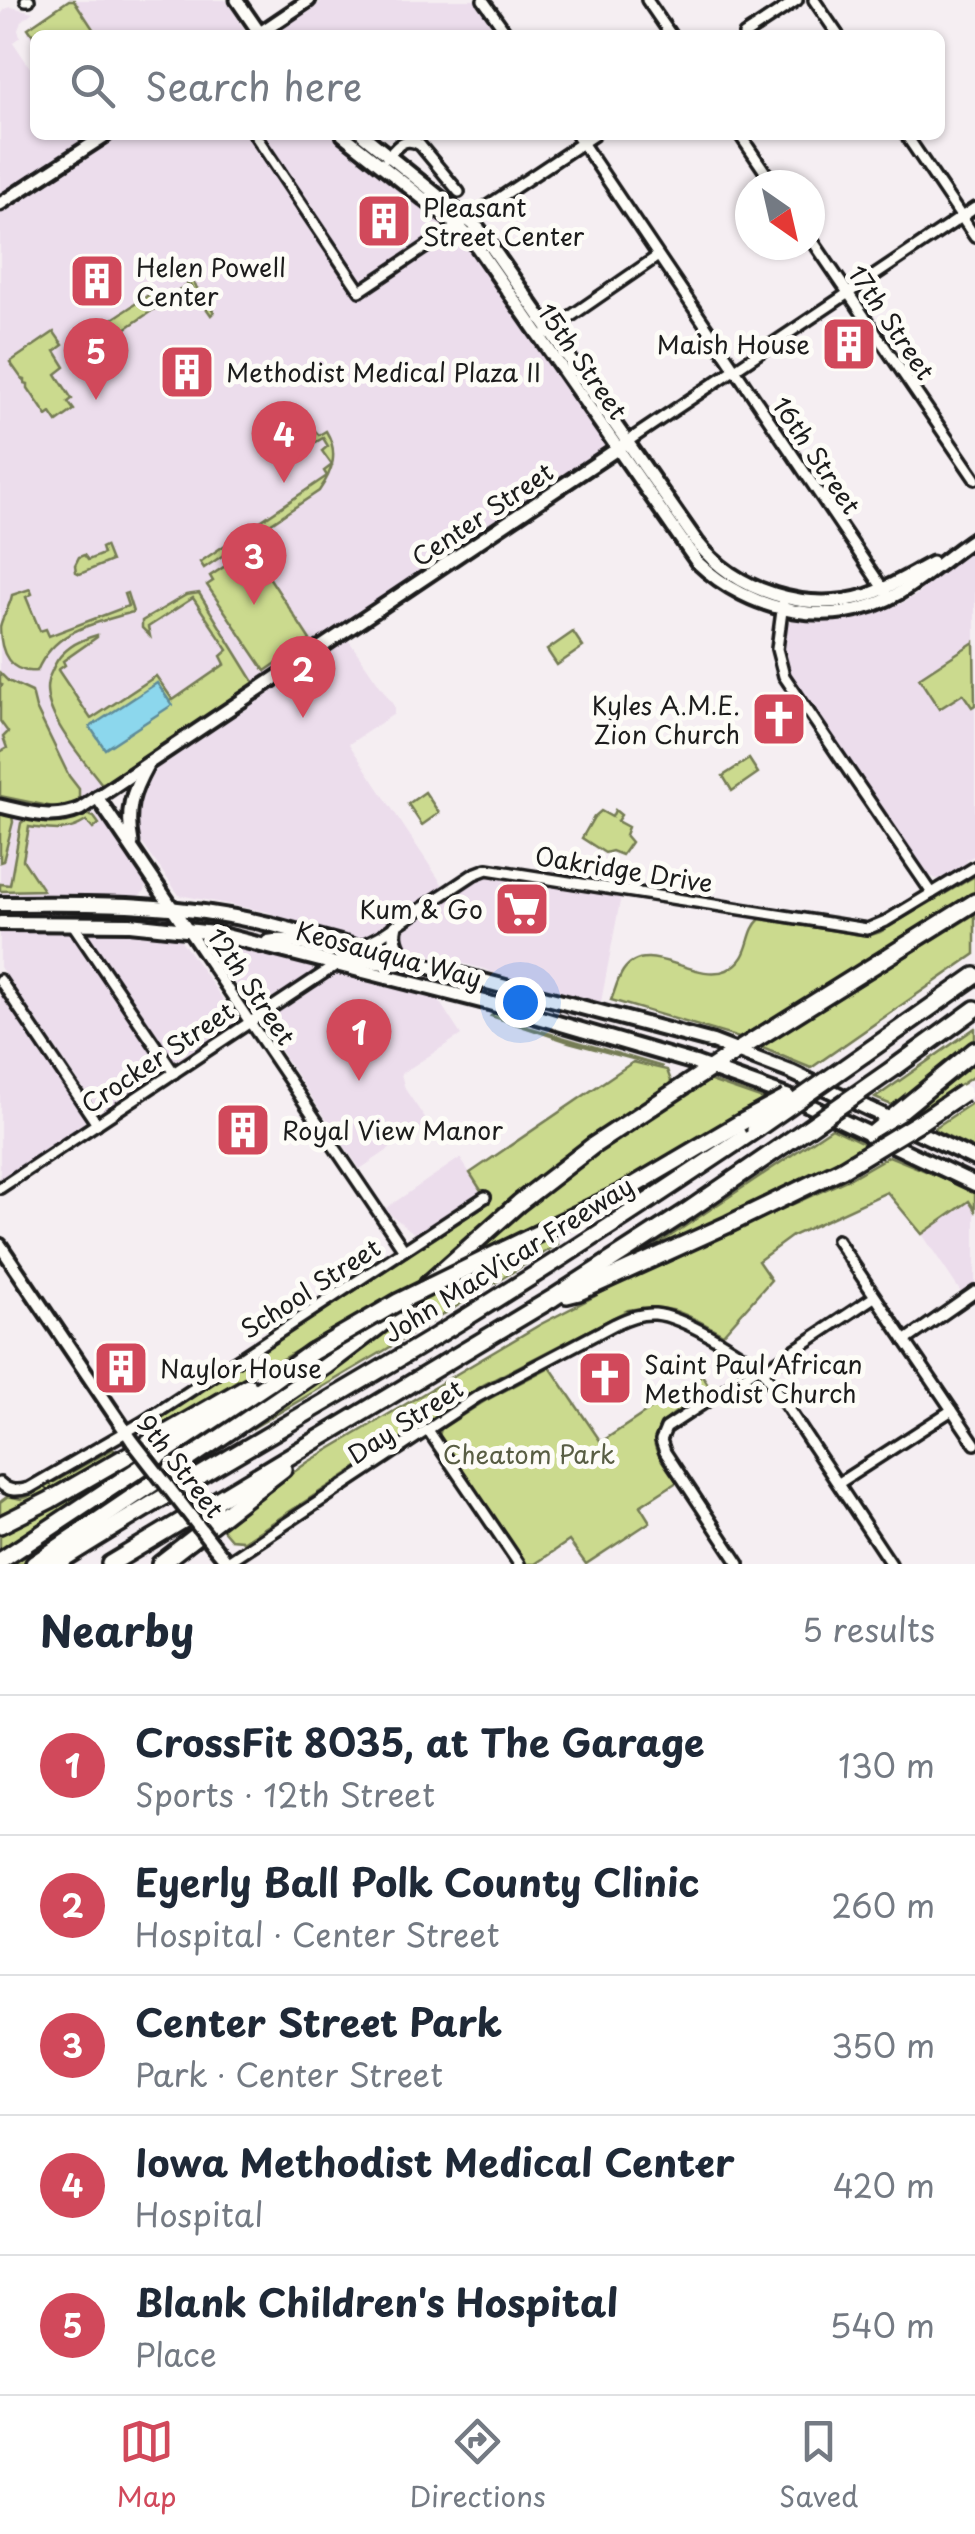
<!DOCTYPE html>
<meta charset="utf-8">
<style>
body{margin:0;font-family:"Playpen Sans",sans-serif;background:#f2f2f3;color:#1f2937}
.compass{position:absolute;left:735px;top:170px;width:90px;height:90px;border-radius:50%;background:#fff;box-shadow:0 2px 8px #0004;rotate:146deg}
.you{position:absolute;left:520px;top:1002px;width:35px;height:35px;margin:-25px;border:8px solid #fff;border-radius:50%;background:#1a73e8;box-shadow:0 0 0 15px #1a73e833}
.badge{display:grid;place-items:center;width:65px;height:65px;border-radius:50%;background:#d1495b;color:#fff;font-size:32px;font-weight:700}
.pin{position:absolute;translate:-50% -82px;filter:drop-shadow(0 2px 5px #0008)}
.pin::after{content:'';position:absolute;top:52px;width:35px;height:30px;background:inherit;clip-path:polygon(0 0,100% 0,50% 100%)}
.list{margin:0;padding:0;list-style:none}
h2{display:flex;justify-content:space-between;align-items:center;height:130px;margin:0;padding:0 40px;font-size:42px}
h2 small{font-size:32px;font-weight:400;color:#747a83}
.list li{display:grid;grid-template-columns:65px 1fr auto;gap:30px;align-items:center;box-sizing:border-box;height:140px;padding:0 40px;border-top:2px solid #e0e1e3}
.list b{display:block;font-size:38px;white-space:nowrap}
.list p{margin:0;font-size:32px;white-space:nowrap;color:#747a83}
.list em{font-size:32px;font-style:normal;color:#747a83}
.icon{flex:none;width:55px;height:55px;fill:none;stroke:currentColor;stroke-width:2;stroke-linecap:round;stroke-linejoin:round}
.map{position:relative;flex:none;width:975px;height:1564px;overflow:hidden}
.search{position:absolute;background:#fff;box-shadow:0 2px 8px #0004;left:30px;right:30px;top:30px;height:110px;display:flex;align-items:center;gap:25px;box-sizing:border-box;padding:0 35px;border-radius:15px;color:#747a83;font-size:38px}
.sheet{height:830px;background:#fff}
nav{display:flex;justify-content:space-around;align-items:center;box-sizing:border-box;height:140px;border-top:2px solid #e0e1e3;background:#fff;font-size:28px;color:#747a83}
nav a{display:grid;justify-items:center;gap:5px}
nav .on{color:#d1495b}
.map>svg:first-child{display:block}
</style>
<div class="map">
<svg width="975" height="1564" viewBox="0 0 975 1564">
<rect width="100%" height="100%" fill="#f5eef2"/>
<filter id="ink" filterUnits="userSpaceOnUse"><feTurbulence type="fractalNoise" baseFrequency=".01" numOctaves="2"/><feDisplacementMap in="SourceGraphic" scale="20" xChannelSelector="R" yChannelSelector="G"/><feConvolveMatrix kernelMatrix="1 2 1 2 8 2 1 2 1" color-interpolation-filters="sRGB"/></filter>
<g filter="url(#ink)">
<g fill="#ecddec">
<polygon points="68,0 226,0 245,30 240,35 35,35 35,43 28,33 29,26"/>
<polygon points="324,0 477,0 501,35 277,35 279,26 288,24"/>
<polygon points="11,7 33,12 21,21 18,30 20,37 13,42 35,75 35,135 76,135 78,143 72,151 69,149 0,194 0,16 5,9"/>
<polygon points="106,135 343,135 458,226 618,449 97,797 69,807 49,809 0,800 0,204"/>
<polygon points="975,548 975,855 968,859 965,866 940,880 927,875 792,676 784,655 784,636 788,623 797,617 845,620 861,618 902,603 919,593 924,585"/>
<polygon points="347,638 394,706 394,714 349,744 444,887 360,941 290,922 268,912 179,895 139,839 134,826 132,811 147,775 160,763"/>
<polygon points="0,813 57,822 94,813 99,817 146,884 145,891 137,897 0,897"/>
<polygon points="488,876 621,896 601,1002 508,979 484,969 407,949 403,945 401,936 405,928 474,882"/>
<polygon points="65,930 73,934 164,1066 161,1074 105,1110 96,1107 0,967 0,931"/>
<polygon points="87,931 141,931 178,936 234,1015 235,1023 180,1061 173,1061 85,935"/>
<polygon points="214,940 312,964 314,969 311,974 260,1008 254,1009 211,948 210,943"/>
<polygon points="340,971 443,998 439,1001 461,1035 401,1074 405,1089 428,1123 360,1169 267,1031 264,1022"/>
<polygon points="0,991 86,1118 82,1126 0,1180"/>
<polygon points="460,1158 483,1193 416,1235 390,1214 386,1208"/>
<polygon points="969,1201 975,1210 975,1290 964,1297 922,1234"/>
</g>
<g fill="#cbda8e" stroke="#747b55" stroke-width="2.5">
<polygon points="69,0 74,0 97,35 35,35 35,38 28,28"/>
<polygon points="192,281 214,312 211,315 190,285 116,335 108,322 150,294 156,299 168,298"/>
<polygon points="54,332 63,345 55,351 65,367 56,374 72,399 68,402 74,410 57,422 51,413 47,416 28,388 28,384 25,383 25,380 22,379 10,362"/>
<path d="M314 430 319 435 326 431C339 452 333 471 319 491L204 568 200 562 327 476 324 471 332 465 322 451 328 446 323 438 316 442 307 435Z"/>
<polygon points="105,546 111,561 80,574 76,572 75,565 79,557 84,555 88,560 103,554 101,548"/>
<polygon points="256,546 274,570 269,577 310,640 265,671 207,585 213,581 210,576"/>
<path d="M30 589 32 594 26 597 40 631 46 629 49 636 128 606 124 594 127 593 133 612C93 624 55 629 37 671 10 674 0 653 0 627 2 616 10 607 12 595Z"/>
<path d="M199 593 254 682 253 685 108 783H101C83 759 40 712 48 681 49 676 52 671 54 666 62 649 79 640 97 635V637L63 661 65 665 58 670 91 719 156 676 173 700 225 664 221 656 228 650 193 598 148 627 150 636 142 628V621L186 595Z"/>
<polygon points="573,632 583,647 557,665 547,650"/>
<polygon points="974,642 975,705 972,707 963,694 939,709 919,678"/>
<polygon points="0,673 8,681 32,692 36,708 69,776 79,789 79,799 75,804 58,808 0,796 0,752 7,748 3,737 8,732 0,721 0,687 2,685 0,684"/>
<polygon points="749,759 758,773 732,791 723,776"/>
<polygon points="425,792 439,813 422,825 408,804"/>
<polygon points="615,810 621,815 617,821 628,827 625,835 631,842 622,855 612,851 605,853 582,838 594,817 601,811 612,817"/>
<polygon points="0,814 12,816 13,822 3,861 0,862"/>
<path d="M86 814 94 817 99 824 93 829 86 821C66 834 52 830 29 827L23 860 43 890 0 891V884L10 885 21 823 26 819 55 823Z"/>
<path d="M975 876V895L739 1038 611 1000C615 991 617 980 623 971 646 936 695 984 727 970 753 958 744 933 760 919L868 936 880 932Z"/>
<polygon points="975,914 975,954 811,1068 760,1047"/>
<polygon points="494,1013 500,1014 524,1026 663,1067 569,1042 491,1016"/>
<polygon points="975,1028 975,1042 894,1106 875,1098"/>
<polygon points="975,1059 975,1075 920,1113 920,1107 925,1099"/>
<polygon points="633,1062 667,1070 671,1081 667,1088 600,1131 567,1155 427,1279 151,1431 149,1428 152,1423 489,1203 470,1173"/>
<path d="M708 1080 763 1099 646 1170 470 1256C545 1187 621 1133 708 1080Z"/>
<polygon points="975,1101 975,1149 933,1129"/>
<polygon points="832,1128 868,1145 793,1186 656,1250 654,1247"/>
<path d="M889 1156 975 1191V1210L969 1201 922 1234 887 1192 792 1236 758 1261 771 1280 723 1334C689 1316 669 1301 628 1310L483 1385 243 1542 242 1540 231 1539 219 1525 308 1462 541 1324 636 1275 849 1179Z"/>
<polygon points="553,1235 558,1244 387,1349 178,1472 377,1336 422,1299"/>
<path d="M550 1367 601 1442 702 1375 712 1390C694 1401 650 1421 655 1446 658 1459 670 1471 677 1482L640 1506 650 1522 586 1564 569 1541 535 1564H525L439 1436 441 1429 485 1401Z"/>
<polygon points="113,1449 118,1454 52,1491 0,1514 0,1502 8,1496 21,1499 27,1497"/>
<polygon points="126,1463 130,1468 0,1554 0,1535"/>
<polygon points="138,1476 143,1481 22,1564 5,1564"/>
</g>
<polygon fill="#8cd7ed" stroke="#5f8c99" stroke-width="2.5" points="157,683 172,705 105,749 90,727"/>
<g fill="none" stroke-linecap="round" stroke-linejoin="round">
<g stroke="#1c1c1c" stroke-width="16">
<g id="minor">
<polyline points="26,0 29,0"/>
<polyline points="483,0 508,35"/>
<polyline points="647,0 671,35"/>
<polyline points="814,0 838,35"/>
<polyline points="744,35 797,0"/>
<polyline points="255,135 360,291 594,135"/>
<polyline points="577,135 886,593"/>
<polyline points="740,135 774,185"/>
<polyline points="906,135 975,237"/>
<path d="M387 158C397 146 405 135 420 145L459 192"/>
<polyline points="810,237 975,479"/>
<polyline points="545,334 658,256"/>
<polyline points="628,441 975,208"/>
<polyline points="783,603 777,649 784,676 932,893"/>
<polyline points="72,923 174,1073"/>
<polyline points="187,929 404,1250"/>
<polyline points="357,948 382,935 474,874 487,869 867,929 886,921 975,867"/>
<polyline points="0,980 97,1124"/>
<polyline points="0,1188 339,963"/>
<polyline points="837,1240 975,1444"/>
<polyline points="905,1341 975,1292"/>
<polyline points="763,1371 874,1297"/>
<polyline points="428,1430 519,1564"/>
<path d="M0 1483C9 1492 18 1491 29 1488L143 1422 485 1197"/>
<polyline points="839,1483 952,1410"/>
<path d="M225 1564 477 1397 615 1324C628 1318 640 1313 655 1314 682 1316 742 1353 763 1371L891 1564"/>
<polyline points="739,1564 665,1452 661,1440 666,1428 759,1367"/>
</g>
</g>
<g stroke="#1c1c1c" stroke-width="19">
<g id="tertiary">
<polyline points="237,0 261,35"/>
<polyline points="257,35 309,0"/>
<path d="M343 135 458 226 473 241 697 562C750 613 834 631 899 593 926 577 949 555 975 538"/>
<path d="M363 135 479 229 697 542C736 592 808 614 868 595 891 587 911 574 932 563"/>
<polyline points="0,204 106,135"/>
<polyline points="97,797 186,928"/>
<path d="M0 806C27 812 53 821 80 809L623 445"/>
<path d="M132 843C126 810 131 794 147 765"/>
<polyline points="0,1245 133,1442"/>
<polyline points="214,1546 229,1564"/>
</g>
</g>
<g stroke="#1c1c1c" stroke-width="20">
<g id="secondary">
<path d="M0 904C94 903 176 902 269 924L713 1042 791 1072 975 1159"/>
<polyline points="0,923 130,924 214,933 489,1003 695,1063 800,1101 975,1184"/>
<path d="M395 927C392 939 398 952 408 960"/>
<path d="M268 942C298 936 318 952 347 950"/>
<path d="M339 963C360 954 376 965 397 964"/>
</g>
</g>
<g stroke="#1c1c1c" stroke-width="22">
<g id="motorway">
<polyline points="864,1054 975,976"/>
<polyline points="894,1068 975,1009"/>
<polyline points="871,1135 975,1050"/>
<polyline points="504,1250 621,1193 740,1123"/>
<polyline points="428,1284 519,1203 594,1145 737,1051 975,902"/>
<polyline points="567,1295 579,1292 729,1224 842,1169"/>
<polyline points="0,1525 50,1500 248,1386"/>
<polyline points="0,1561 269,1383 312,1352"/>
<polyline points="34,1564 326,1366 380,1325 411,1299"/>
<path d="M55 1564C190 1478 331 1401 467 1317 564 1257 660 1194 755 1130"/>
<polyline points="110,1564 553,1298 686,1212 785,1144"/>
<polyline points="160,1564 283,1469"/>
</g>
</g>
<use href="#minor" stroke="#fdfcf7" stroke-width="9"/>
<use href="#tertiary" stroke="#fdfcf7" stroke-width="11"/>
<use href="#secondary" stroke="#fdfcf7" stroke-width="12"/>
<use href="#motorway" stroke="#fdfcf7" stroke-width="15"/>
<g stroke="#1c1c1c" stroke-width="19" stroke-linecap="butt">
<polyline id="tertiary-bridge" points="133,1442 214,1546"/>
</g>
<g stroke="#1c1c1c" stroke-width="22" stroke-linecap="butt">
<g id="motorway-bridge">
<polyline points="740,1123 787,1098"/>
<polyline points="755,1130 864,1054"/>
<polyline points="785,1144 894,1068"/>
<polyline points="842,1169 923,1120 963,1093"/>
<polyline points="312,1352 398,1302 504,1250"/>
</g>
</g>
<use href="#tertiary-bridge" stroke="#fdfcf7" stroke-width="11"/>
<use href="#motorway-bridge" stroke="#fdfcf7" stroke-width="15"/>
</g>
</g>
<defs>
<g id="building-square" transform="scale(2.875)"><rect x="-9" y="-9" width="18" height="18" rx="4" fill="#d1495b" stroke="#fdfcf7"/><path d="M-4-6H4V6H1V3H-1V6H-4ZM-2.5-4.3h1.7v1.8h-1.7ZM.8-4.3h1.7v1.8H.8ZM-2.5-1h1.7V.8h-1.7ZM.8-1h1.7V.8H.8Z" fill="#fff"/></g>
<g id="church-square" transform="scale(2.875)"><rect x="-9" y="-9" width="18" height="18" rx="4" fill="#d1495b" stroke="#fdfcf7"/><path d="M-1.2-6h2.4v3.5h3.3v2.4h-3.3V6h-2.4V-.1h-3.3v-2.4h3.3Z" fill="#fff"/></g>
<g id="supermarket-square" transform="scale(2.875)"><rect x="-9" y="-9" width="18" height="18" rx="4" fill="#d1495b" stroke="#fdfcf7"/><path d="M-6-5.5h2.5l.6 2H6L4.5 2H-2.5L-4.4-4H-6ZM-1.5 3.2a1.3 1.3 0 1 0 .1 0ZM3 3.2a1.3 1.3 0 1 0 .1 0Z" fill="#fff"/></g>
</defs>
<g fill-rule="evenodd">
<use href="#building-square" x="384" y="221"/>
<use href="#building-square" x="97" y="281"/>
<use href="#building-square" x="849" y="344"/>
<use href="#building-square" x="187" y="372"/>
<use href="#church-square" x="779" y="719"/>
<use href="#supermarket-square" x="522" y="909"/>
<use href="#building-square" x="243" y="1130"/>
<use href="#building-square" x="121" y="1368"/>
<use href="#church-square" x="605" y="1378"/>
</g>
<g text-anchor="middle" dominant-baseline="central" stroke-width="10" stroke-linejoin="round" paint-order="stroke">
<g font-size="25" fill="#1c1c1c" stroke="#fdfcf7" text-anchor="start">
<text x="423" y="207">Pleasant<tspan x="423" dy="29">Street Center</tspan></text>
<text x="136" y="267">Helen Powell<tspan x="136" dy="29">Center</tspan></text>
<text x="810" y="344" text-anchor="end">Maish House</text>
<text x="226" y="372">Methodist Medical Plaza II</text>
<text x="740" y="705" text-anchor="end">Kyles A.M.E.<tspan x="740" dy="29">Zion Church</tspan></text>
<text x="483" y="909" text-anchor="end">Kum &amp; Go</text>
<text x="282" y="1130">Royal View Manor</text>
<text x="644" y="1364">Saint Paul African<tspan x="644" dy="29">Methodist Church</tspan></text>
<text x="160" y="1368">Naylor House</text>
</g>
<g font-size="25" fill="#1c1c1c" stroke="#fdfcf7">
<text transform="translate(892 322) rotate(56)">17th Street</text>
<text transform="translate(583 361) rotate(55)">15th Street</text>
<text transform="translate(817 455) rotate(56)">16th Street</text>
<text transform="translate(482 514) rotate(-34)">Center Street</text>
<text transform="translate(624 869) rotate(9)">Oakridge Drive</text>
<text transform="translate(389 954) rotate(15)">Keosauqua Way</text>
<text transform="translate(252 986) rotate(56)">12th Street</text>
<text transform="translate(157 1057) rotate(-34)">Crocker Street</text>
<text transform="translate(508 1259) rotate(-32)">John MacVicar Freeway</text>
<text transform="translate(310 1288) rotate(-33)">School Street</text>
<text transform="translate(405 1421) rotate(-33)">Day Street</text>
<text transform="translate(181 1466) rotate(52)">9th Street</text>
</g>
<g font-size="25" fill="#595e44" stroke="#fdfcf7">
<text x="529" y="1454">Cheatom Park</text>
</g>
</g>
</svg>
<svg class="compass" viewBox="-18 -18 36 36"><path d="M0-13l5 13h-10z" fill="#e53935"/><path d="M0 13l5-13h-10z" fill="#747a83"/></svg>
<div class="you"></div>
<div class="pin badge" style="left:359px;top:1081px">1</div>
<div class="pin badge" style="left:303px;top:718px">2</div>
<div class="pin badge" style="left:254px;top:605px">3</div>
<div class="pin badge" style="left:284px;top:483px">4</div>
<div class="pin badge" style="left:96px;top:400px">5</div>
<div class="search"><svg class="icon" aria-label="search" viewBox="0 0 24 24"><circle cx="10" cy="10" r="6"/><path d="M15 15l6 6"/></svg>Search here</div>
</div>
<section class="sheet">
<h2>Nearby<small>5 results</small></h2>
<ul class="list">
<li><span class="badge">1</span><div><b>CrossFit 8035, at The Garage</b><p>Sports · 12th Street</p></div><em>130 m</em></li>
<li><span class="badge">2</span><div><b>Eyerly Ball Polk County Clinic</b><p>Hospital · Center Street</p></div><em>260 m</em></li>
<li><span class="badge">3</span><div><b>Center Street Park</b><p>Park · Center Street</p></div><em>350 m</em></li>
<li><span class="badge">4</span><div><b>Iowa Methodist Medical Center</b><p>Hospital</p></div><em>420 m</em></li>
<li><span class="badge">5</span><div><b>Blank Children's Hospital</b><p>Place</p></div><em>540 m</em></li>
</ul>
</section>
<nav>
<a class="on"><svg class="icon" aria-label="map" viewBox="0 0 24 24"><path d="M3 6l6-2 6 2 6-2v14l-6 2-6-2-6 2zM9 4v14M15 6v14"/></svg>Map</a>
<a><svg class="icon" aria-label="directions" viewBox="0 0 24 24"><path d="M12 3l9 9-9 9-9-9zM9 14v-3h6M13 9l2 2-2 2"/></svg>Directions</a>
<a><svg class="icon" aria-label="saved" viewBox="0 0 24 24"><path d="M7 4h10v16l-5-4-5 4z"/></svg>Saved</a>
</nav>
